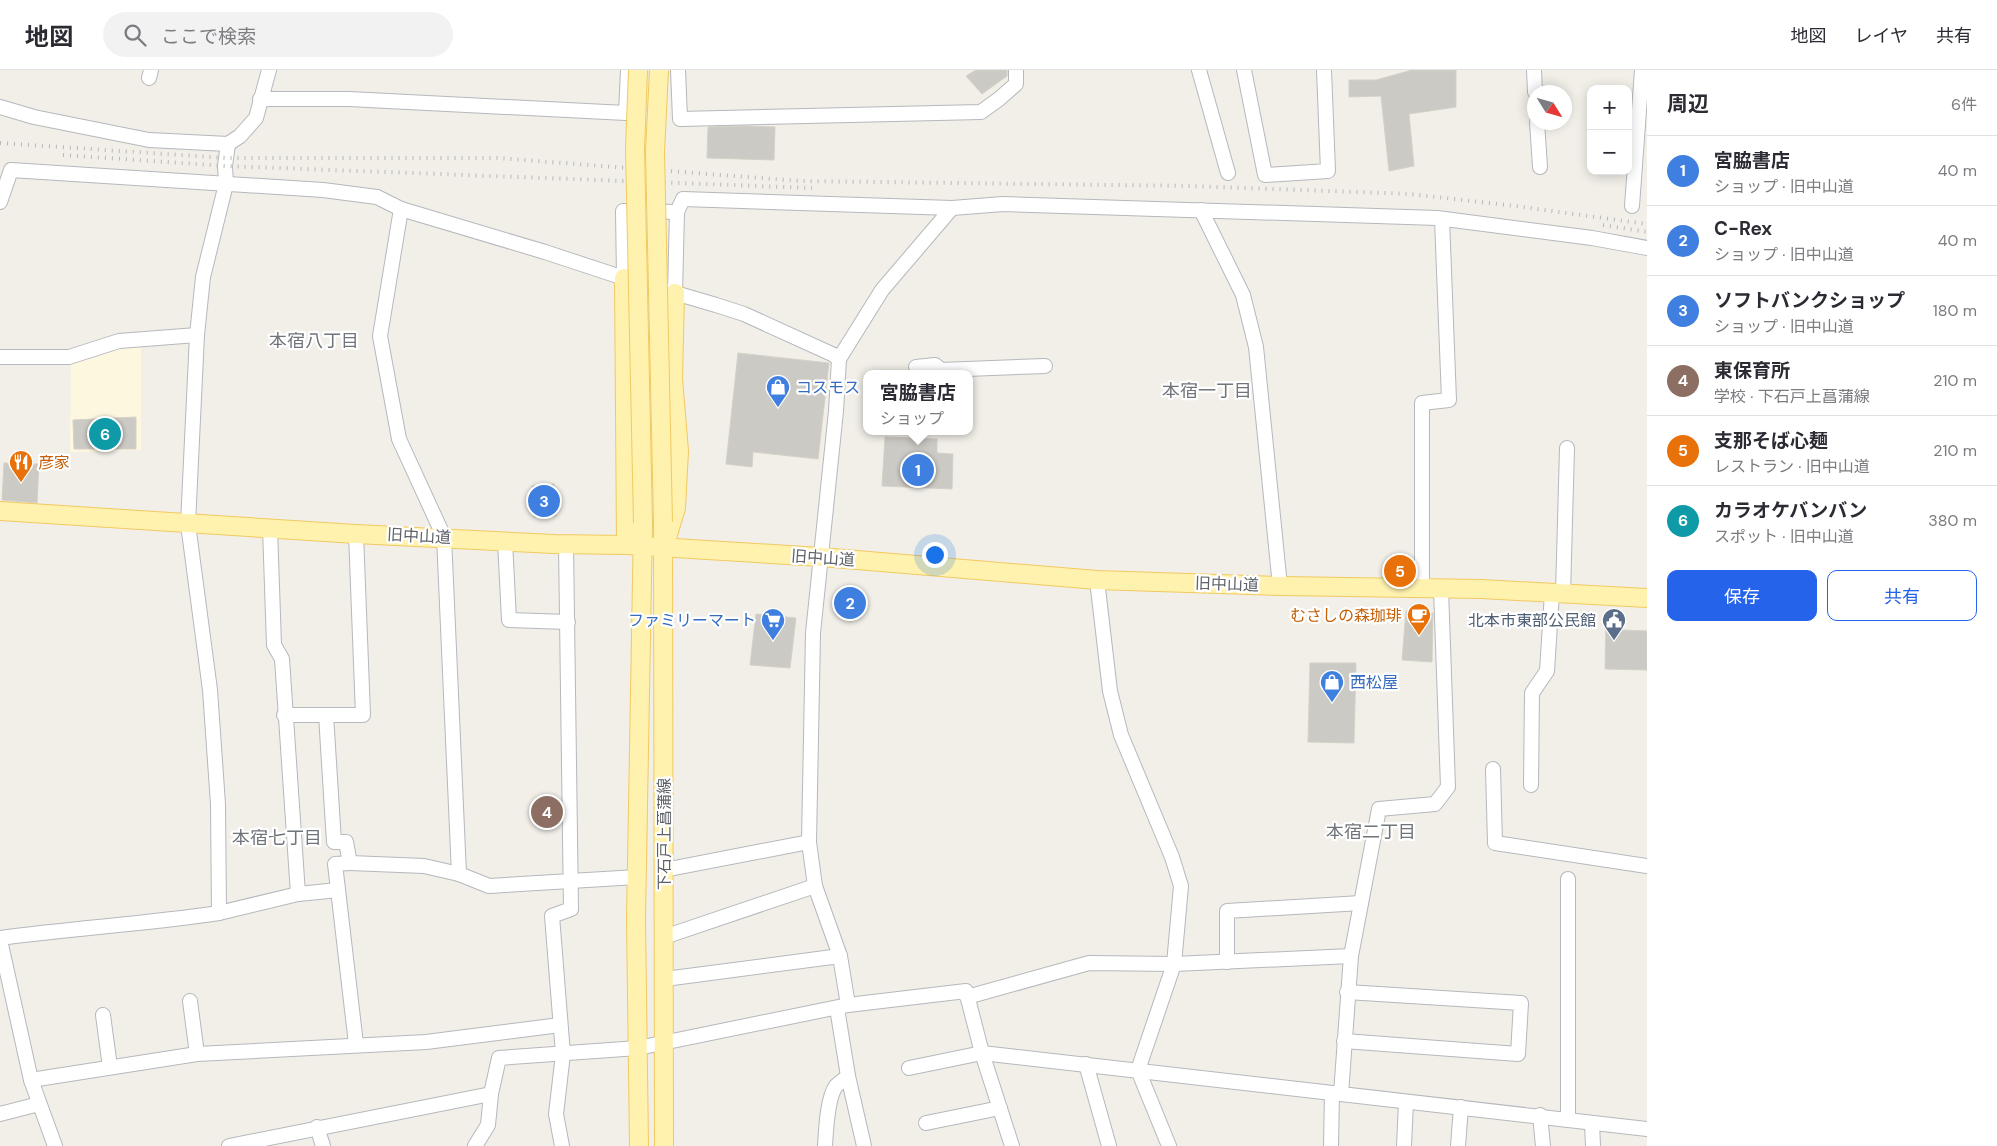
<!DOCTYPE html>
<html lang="ja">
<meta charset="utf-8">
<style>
body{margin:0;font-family:"DM Sans","Noto Sans JP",sans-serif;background:#f2f2f3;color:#2b2b33}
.controls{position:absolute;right:15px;top:15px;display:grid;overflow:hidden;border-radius:10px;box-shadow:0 2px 12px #0003}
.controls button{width:45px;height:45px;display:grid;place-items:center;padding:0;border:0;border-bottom:1px solid #e1e1e2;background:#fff;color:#2b2b33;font:25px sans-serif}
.compass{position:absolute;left:1527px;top:15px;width:45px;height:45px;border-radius:50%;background:#fff;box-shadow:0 2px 12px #0003;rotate:127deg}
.you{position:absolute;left:934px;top:484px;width:18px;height:18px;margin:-12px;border:4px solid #fff;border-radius:50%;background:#1a73e8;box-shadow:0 0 0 8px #1a73e833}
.badge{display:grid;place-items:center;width:32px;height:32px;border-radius:50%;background:#2563eb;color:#fff;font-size:16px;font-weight:700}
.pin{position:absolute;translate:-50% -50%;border:2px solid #fff;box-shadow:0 1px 5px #0006}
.popup{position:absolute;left:863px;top:300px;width:110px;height:65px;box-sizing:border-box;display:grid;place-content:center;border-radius:10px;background:#fff;filter:drop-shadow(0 1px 4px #0005);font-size:16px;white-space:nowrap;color:#7c7c81}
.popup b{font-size:19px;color:#2b2b33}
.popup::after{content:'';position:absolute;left:50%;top:100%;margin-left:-10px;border:10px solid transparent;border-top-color:#fff}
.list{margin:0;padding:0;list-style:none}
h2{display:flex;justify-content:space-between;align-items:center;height:65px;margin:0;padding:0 20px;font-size:21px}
h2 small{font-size:16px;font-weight:400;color:#7c7c81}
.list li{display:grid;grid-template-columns:32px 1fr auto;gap:15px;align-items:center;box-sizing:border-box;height:70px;padding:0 20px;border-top:1px solid #e1e1e2}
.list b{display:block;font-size:19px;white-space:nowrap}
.list p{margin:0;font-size:16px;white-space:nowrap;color:#7c7c81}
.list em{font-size:16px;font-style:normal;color:#7c7c81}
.actions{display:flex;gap:10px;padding:15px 20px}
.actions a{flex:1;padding:11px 0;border:1px solid #2563eb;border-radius:10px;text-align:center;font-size:18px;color:#2563eb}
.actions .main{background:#2563eb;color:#fff}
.icon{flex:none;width:28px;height:28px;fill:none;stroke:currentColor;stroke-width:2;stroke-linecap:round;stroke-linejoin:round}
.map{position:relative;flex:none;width:1647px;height:1076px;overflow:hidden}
header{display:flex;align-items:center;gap:30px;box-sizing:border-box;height:70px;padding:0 25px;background:#fff;border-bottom:1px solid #e1e1e2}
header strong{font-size:24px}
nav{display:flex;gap:28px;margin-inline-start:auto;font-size:18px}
.search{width:350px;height:45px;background:#f2f2f3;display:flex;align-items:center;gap:12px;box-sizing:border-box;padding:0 18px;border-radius:28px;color:#7c7c81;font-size:19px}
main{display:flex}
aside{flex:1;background:#fff}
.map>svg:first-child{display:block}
</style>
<header>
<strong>地図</strong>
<div class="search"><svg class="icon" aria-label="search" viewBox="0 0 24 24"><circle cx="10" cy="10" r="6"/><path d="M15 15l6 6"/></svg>ここで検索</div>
<nav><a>地図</a><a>レイヤ</a><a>共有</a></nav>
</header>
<main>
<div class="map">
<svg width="1647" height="1076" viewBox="0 0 1647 1076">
<rect width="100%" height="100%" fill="#f1efe8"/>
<polygon fill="#fef7e0" points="141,274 141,380 70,382 71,292 94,288 118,279"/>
<g fill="#cccac5" stroke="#d6d1c6">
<polygon points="976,0 1007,0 1007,6 982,24 966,6"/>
<polygon points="1412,0 1456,0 1456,37 1409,44 1414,96 1389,101 1381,26 1349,27 1349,10 1376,10"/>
<polygon points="746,56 775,57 774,90 707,88 708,57"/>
<polygon points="738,283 829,293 818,389 753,382 752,397 726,394"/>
<polygon points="136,347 136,379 74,379 73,350"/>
<polygon points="885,367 937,369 937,383 953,384 952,419 882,416"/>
<polygon points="4,393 39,394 37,433 2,430"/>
<polygon points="554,414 556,446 534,447 532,416"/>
<polygon points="1406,541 1433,543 1432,592 1402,590"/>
<polygon points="756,544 796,548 790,598 750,595"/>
<polygon points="1606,548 1622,549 1622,560 1647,561 1647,600 1605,599"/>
<polygon points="1310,593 1356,593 1354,673 1308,672"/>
</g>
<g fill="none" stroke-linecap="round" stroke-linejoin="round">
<g stroke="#b5b8bc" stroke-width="16">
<g id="minor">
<polyline points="678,0 680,49 981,42 999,29 1016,14 1016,0"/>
<polyline points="1199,0 1228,103"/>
<polyline points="1244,0 1265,105 1328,101 1324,0"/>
<polyline points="1534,0 1535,22"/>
<polyline points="149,8 151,0"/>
<polyline points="260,29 349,29 626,43 628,0"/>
<polyline points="0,37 34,47 149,70 228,74 240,66 256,48 269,0"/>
<polyline points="1537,52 1540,97"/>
<polyline points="0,132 11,100 323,120 377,127 401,139 545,182 624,208 716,235 744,244 834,285 839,289"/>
<polyline points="1632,136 1642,0"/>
<polyline points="401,139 380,266 399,369 444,467 459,804 489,816 637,807"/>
<polyline points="1201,140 1243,225 1256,277 1280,516"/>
<polyline points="624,208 623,141 677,142"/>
<polyline points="675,223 677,142 683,129 952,138 1003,134 1437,148 1592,168 1647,178"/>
<polyline points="0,287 69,287 119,271 197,265"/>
<polyline points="916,297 935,295 941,300 1045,296"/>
<polyline points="270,458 274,575 282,589 298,824 338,820"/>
<polyline points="505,471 509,550 568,552"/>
<polyline points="1097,510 1110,621 1121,665 1172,787 1181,816 1174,894 1138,1000 1169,1076"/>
<polyline points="1422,519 1422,333 1449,330 1442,149"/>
<polyline points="1563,524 1567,378"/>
<polyline points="284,645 326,645"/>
<polyline points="1493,699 1495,773 1647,796"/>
<polyline points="1531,715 1532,623 1547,601 1552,523"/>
<polyline points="350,793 424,796 459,804"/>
<polyline points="664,800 809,772"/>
<polyline points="219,843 298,824"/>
<polyline points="664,867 815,816"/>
<path d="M0 868C73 858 146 854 219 843L218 734 210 620 188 454 197 265 203 207 226 114 225 96 228 74"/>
<polyline points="0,870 31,1010 55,1076"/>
<polyline points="1227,892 1227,841 1361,833"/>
<polyline points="665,909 840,886"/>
<polyline points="967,927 1089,893 1174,894 1351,886"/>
<polyline points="190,931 197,984"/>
<polyline points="848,935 840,886 815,816 809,772 813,563 836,341 839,289 882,220 952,138"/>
<polyline points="837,938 848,1006 864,1076"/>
<polyline points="103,945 110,997"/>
<polyline points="1344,971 1518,984 1521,933 1347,922"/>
<polyline points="356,974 335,794 350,793 346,772 334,772 326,645 363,645 356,464"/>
<polyline points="1086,994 1109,1076"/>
<polyline points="909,998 982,983 1647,1059"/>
<polyline points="31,1010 197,984 426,972 560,955"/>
<polyline points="1341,1024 1351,886 1379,739 1435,734 1448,717 1441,519"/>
<polyline points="0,1044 39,1034"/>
<polyline points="1540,1045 1543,1076"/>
<polyline points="1568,1050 1568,809"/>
<polyline points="926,1053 1000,1038"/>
<polyline points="1592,1053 1593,1076"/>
<polyline points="317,1057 323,1076"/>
<polyline points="229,1076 491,1024"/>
<polyline points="475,1076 488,1055 491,1024 499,988 638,978 848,935 966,921 982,983 1012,1076"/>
<polyline points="562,1076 556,1044 563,984 552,846 571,839 566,474"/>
<path d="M825 1076C826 1061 827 1028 836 1016 839 1013 845 1009 848 1006"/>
<polyline points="1331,1076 1332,1023"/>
<polyline points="1404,1076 1406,1032"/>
<polyline points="1458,1076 1461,1037"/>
</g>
</g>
<g stroke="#f2c960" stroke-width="20">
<g id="major">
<polyline points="624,208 626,475"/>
<polyline points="0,441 356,464 554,474 626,475 821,487 1097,510 1280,516 1482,519 1647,528"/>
<polyline points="663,452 664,1076"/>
<polyline points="667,468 676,438 679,381 673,309 675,223"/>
<polyline points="639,1076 636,849 643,453"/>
</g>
</g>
<use href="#minor" stroke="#fff" stroke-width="14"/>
<use href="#major" stroke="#fff2af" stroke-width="18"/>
<g stroke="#b6b7b8" stroke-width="4" stroke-dasharray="1 6" stroke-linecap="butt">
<polyline points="0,73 226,88 497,88 800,111 1192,116 1410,124 1515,136 1647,154"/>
<polyline points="63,85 225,96 812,118"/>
<polyline points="1603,155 1647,162"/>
</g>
<g stroke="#f2c960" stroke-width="20" stroke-linecap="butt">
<g id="major-bridge">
<polyline points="638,0 635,79 643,453"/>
<polyline points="659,0 655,82 663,452"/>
</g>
</g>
<use href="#major-bridge" stroke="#fff2af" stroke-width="18"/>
</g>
<defs>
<g id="shop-pin" transform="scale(1.25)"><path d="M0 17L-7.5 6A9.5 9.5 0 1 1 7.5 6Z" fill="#3f7fe0" stroke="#fff"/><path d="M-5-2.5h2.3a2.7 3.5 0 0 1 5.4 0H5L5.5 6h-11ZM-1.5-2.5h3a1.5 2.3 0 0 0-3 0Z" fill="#fff"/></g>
<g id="restaurant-pin" transform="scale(1.25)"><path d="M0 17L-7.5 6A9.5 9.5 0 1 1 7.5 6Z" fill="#e8710a" stroke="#fff"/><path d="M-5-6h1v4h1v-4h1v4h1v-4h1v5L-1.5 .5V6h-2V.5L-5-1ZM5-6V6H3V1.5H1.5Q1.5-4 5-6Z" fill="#fff"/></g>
<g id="cafe-pin" transform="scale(1.25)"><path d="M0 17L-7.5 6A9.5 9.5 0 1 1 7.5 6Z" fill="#e8710a" stroke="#fff"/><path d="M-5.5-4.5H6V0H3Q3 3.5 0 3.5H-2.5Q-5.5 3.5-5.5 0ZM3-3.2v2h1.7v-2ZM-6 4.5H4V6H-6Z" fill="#fff"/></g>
<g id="supermarket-pin" transform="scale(1.25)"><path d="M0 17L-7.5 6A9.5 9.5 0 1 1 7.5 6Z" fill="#3f7fe0" stroke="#fff"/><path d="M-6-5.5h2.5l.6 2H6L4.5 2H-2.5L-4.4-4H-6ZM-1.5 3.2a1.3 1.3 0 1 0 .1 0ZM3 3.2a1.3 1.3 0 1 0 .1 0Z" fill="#fff"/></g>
<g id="civic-pin" transform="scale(1.25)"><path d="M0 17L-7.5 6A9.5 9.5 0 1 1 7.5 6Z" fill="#5c6f8a" stroke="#fff"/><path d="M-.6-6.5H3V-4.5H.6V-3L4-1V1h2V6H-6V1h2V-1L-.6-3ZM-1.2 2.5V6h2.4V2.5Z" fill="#fff"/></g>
</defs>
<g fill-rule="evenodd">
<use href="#shop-pin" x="778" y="317"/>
<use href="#restaurant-pin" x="21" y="392"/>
<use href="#cafe-pin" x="1419" y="545"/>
<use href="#supermarket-pin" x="773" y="550"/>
<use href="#civic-pin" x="1614" y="550"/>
<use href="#shop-pin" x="1332" y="612"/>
</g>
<g text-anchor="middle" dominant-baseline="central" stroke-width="4.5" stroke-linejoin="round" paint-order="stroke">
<g font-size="16" fill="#366cbe" stroke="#fff" text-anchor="start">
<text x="796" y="317">コスモス</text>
<text x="756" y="550" text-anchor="end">ファミリーマート</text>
<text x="1350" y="612">西松屋</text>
</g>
<g font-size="16" fill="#c56008" stroke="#fff" text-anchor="start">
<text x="38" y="392">彦家</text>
<text x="1402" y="545" text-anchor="end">むさしの森珈琲</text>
</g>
<g font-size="16" fill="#5f6368" stroke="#fff">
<text transform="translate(419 466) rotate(3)">旧中山道</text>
<text transform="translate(823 488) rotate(4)">旧中山道</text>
<text transform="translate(1227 514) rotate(2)">旧中山道</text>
<text transform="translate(664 764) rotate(-90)">下石戸上菖蒲線</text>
</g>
<g font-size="16" fill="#4e5e75" stroke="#fff" text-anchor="end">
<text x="1596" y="550">北本市東部公民館</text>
</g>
<g font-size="18" fill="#70757a" stroke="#fff">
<text x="314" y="271">本宿八丁目</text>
<text x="1207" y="321">本宿一丁目</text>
<text x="1371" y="762">本宿二丁目</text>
<text x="277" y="768">本宿七丁目</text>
</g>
</g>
</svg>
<div class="controls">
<button>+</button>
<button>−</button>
</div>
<svg class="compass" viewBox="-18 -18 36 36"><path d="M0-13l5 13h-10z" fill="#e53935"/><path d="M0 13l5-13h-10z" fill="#7c7c81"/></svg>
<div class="you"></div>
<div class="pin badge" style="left:918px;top:400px;background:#3f7fe0">1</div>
<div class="popup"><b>宮脇書店</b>ショップ</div>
<div class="pin badge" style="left:850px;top:533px;background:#3f7fe0">2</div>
<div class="pin badge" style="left:544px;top:431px;background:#3f7fe0">3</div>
<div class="pin badge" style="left:547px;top:742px;background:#8d6e63">4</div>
<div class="pin badge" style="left:1400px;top:501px;background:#e8710a">5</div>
<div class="pin badge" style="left:105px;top:364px;background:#0f9aa8">6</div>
</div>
<aside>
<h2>周辺<small>6件</small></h2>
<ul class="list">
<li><span class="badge" style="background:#3f7fe0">1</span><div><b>宮脇書店</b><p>ショップ · 旧中山道</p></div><em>40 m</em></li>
<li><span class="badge" style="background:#3f7fe0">2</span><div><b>C-Rex</b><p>ショップ · 旧中山道</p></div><em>40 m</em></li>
<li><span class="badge" style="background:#3f7fe0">3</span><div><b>ソフトバンクショップ</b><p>ショップ · 旧中山道</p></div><em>180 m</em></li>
<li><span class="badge" style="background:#8d6e63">4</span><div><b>東保育所</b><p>学校 · 下石戸上菖蒲線</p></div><em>210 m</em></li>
<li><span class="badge" style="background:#e8710a">5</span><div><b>支那そば心麺</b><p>レストラン · 旧中山道</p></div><em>210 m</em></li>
<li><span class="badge" style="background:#0f9aa8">6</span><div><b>カラオケバンバン</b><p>スポット · 旧中山道</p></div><em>380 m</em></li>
</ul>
<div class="actions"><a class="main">保存</a><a>共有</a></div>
</aside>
</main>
